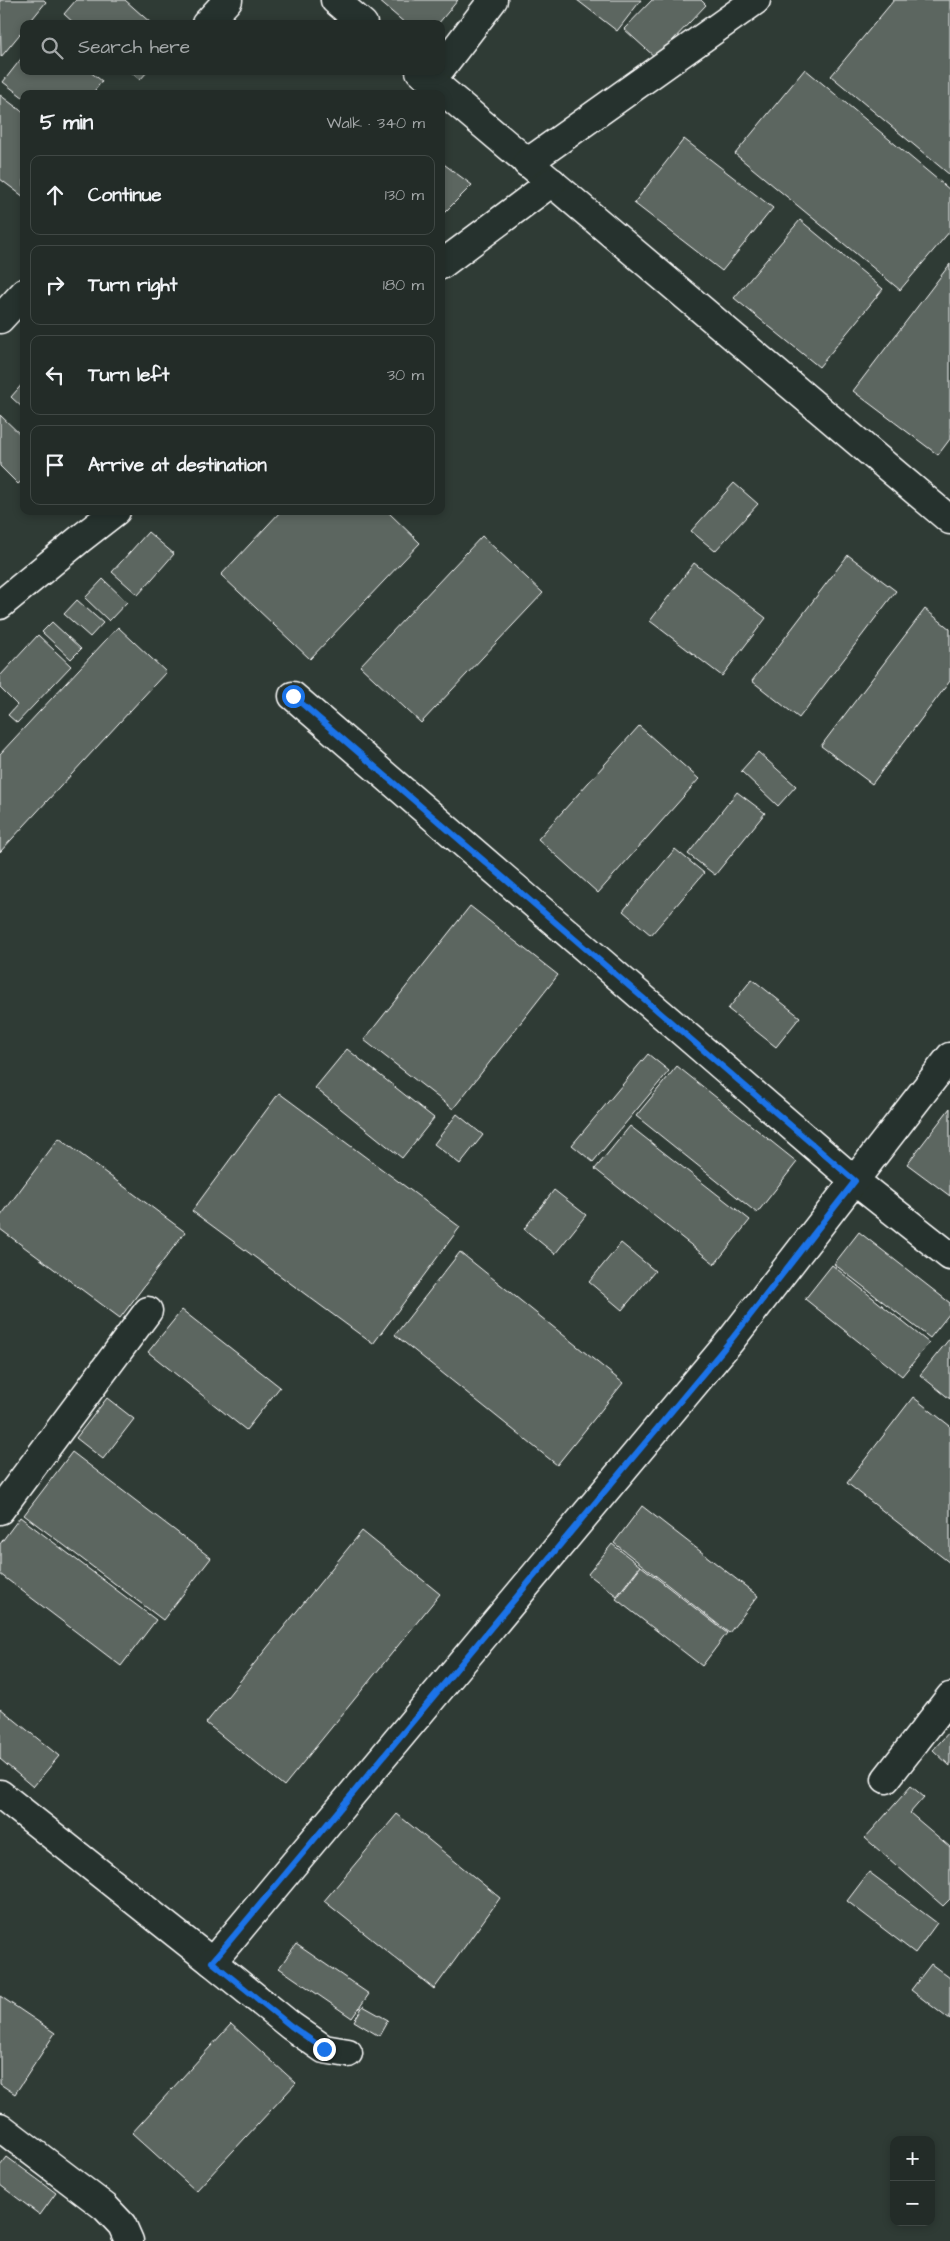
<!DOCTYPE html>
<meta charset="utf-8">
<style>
body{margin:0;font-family:"Architects Daughter",sans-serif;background:#2f3834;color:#f1f3f6}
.controls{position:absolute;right:15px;bottom:15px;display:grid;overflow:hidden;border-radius:10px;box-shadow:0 2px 8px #0003}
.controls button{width:45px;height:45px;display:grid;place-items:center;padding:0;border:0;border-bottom:1px solid #404845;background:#232c28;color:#f1f3f6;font:25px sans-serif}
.stop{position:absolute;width:15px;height:15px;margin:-11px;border:4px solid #1a73e8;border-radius:50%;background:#fff}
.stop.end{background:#1a73e8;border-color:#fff;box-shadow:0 1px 5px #0008}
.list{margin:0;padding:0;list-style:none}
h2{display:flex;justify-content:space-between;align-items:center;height:65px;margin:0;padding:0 20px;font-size:21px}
h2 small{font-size:16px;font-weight:400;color:#a3a7a8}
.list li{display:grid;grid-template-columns:32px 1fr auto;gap:15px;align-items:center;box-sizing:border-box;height:80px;margin:0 10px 10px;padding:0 10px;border:1px solid #404845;border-radius:10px}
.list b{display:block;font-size:19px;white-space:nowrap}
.list em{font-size:16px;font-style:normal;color:#a3a7a8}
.icon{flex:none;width:28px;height:28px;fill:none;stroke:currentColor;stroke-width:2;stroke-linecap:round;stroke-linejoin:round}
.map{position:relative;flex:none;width:950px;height:2241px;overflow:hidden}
.search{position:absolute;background:#232c28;box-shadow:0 2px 8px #0003;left:20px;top:20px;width:425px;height:55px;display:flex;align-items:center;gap:12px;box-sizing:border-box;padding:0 18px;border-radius:10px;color:#a3a7a8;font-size:19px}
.panel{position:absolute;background:#232c28;box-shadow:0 2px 8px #0003;left:20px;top:90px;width:425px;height:425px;border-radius:10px}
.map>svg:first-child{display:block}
</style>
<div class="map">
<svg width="950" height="2241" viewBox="0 0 950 2241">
<rect width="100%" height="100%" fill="#2f3b35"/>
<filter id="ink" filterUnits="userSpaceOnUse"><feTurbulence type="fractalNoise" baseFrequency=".02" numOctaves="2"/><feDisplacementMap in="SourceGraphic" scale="10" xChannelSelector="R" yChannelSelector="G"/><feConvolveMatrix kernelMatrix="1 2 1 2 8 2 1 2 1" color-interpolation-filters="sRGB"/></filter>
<g filter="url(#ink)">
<g fill="#5b6661" stroke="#fff">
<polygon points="0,0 44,0 46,2 28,24 24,24 24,29 1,57"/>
<polygon points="76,0 125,0 152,24 75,24 64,14"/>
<polygon points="378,0 458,0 438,24 406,24"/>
<polygon points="577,0 641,0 617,31"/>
<polygon points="652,0 701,0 706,5 656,58 624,29"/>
<polygon points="894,0 950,0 950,175 831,76"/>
<polygon points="24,55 24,71 89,71 102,81 92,94 24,94 24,98 3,82"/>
<polygon points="805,69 950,190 950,231 900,290 735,154"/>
<polygon points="130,71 148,71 140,80"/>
<polygon points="0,95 24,113 24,197 0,179"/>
<polygon points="684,139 773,208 722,271 634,203"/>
<polygon points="441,162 472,185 441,216"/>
<polygon points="800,220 883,289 819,367 734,298"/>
<polygon points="950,264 950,439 938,455 853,391"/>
<polygon points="24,382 24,409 11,397"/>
<polygon points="0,415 24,438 24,479 18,484 0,466"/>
<polygon points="734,483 758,504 715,551 691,531"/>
<polygon points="281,511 387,511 420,543 310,659 221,575"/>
<polygon points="148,532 174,554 138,595 112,572"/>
<polygon points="482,536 543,593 421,723 360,666"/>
<polygon points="848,555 896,591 799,718 752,681"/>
<polygon points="694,563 766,618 722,676 650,621"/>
<polygon points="103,579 127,602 109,621 85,598"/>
<polygon points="77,600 103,623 90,637 64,614"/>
<polygon points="925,609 950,629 950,681 872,784 821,746"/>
<polygon points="52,622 81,649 71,659 42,632"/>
<polygon points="118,627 166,672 0,852 0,754"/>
<polygon points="38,635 71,666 17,723 8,715 17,705 0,688 0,676"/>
<polygon points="639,726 699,779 598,893 538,839"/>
<polygon points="758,752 796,786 778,806 741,771"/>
<polygon points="737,792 765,813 715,875 688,854"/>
<polygon points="675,849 704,873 651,935 623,911"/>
<polygon points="470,906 558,975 453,1109 364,1040"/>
<polygon points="752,979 800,1017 776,1047 728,1009"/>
<polygon points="347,1049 434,1118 402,1158 315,1088"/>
<polygon points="648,1054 669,1071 593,1162 572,1145"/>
<polygon points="677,1066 797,1162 757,1213 636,1116"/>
<polygon points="279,1093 460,1227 373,1344 192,1211"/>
<polygon points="950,1108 950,1196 907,1164"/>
<polygon points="457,1114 483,1135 460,1164 434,1144"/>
<polygon points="630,1126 750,1220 715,1264 595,1169"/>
<polygon points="59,1138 185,1232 120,1318 0,1229 0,1217"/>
<polygon points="554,1190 586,1215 555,1254 524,1229"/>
<polygon points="859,1232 950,1303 950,1313 930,1338 834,1264"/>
<polygon points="621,1243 655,1271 622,1310 589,1282"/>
<polygon points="460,1252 623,1383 557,1465 395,1335"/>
<polygon points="832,1265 929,1343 902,1376 805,1299"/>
<polygon points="182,1310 280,1387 246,1430 148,1352"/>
<polygon points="950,1338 950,1399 920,1375"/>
<polygon points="913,1397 950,1426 950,1563 847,1483"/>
<polygon points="107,1398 134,1419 103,1459 76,1438"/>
<polygon points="72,1452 211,1558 163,1620 24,1515"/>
<polygon points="642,1506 758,1596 729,1633 614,1543"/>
<polygon points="20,1517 156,1620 121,1666 0,1574 0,1544"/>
<polygon points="362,1531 440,1594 284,1786 206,1723"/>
<polygon points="612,1544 640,1566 617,1596 588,1574"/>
<polygon points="641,1566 727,1633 702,1666 616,1599"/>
<polygon points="0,1708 59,1756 33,1787 0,1759"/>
<polygon points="950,1731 950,1766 933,1750"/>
<polygon points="911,1786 924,1797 910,1813 950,1847 950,1899 943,1906 865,1838"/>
<polygon points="397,1814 500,1898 434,1989 324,1901"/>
<polygon points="869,1872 937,1923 915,1953 847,1901"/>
<polygon points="296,1944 369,1994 352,2018 279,1968"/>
<polygon points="931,1964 950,1978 950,2020 911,1990"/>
<polygon points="0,1996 55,2033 15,2094 0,2084"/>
<polygon points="363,2006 388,2020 379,2036 354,2021"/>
<polygon points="231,2024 296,2083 196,2191 132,2133"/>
<polygon points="7,2157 56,2193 40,2215 0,2185 0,2166"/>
</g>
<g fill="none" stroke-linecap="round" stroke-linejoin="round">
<g stroke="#fff" stroke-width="31">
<g id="minor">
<polyline points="335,0 363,24"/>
<polyline points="206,24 228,0"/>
<polyline points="441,68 493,0"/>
<polyline points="420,71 950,520"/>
<polyline points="527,163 756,0"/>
<polyline points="441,265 552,182"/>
<polyline points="0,319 24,293"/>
<polyline points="0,605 80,539 116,511"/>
<polyline points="293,696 855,1181 950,1256"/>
<polyline points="0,1510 148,1311"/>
<polyline points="886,1779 950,1697"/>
<polyline points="0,1794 212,1962 731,1340 950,1057"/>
<polyline points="212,1962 291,2026 324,2049 348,2053"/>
<polyline points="0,2127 105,2207 122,2225 129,2241"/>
</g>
</g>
<use href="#minor" stroke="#26332d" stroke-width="28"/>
</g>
</g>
<g fill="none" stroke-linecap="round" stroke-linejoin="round" filter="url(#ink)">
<polyline stroke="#1a73e8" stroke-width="6" points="293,696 855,1181 731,1340 212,1962 291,2026 324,2049"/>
</g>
</svg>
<div class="controls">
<button>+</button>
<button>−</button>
</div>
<div class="stop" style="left:293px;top:696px"></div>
<div class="stop end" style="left:324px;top:2049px"></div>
<div class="search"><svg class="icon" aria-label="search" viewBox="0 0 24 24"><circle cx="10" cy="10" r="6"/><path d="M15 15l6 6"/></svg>Search here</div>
<section class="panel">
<h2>5 min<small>Walk · 340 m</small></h2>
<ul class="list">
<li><svg class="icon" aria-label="ahead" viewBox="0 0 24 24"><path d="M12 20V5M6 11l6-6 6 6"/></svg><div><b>Continue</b></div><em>130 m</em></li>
<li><svg class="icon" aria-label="right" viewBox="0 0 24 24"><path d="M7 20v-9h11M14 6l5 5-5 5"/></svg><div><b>Turn right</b></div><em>180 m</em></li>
<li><svg class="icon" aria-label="left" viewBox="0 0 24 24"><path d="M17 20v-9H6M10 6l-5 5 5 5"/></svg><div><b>Turn left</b></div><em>30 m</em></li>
<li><svg class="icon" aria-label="arrive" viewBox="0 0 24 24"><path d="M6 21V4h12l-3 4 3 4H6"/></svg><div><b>Arrive at destination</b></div></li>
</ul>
</section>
</div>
